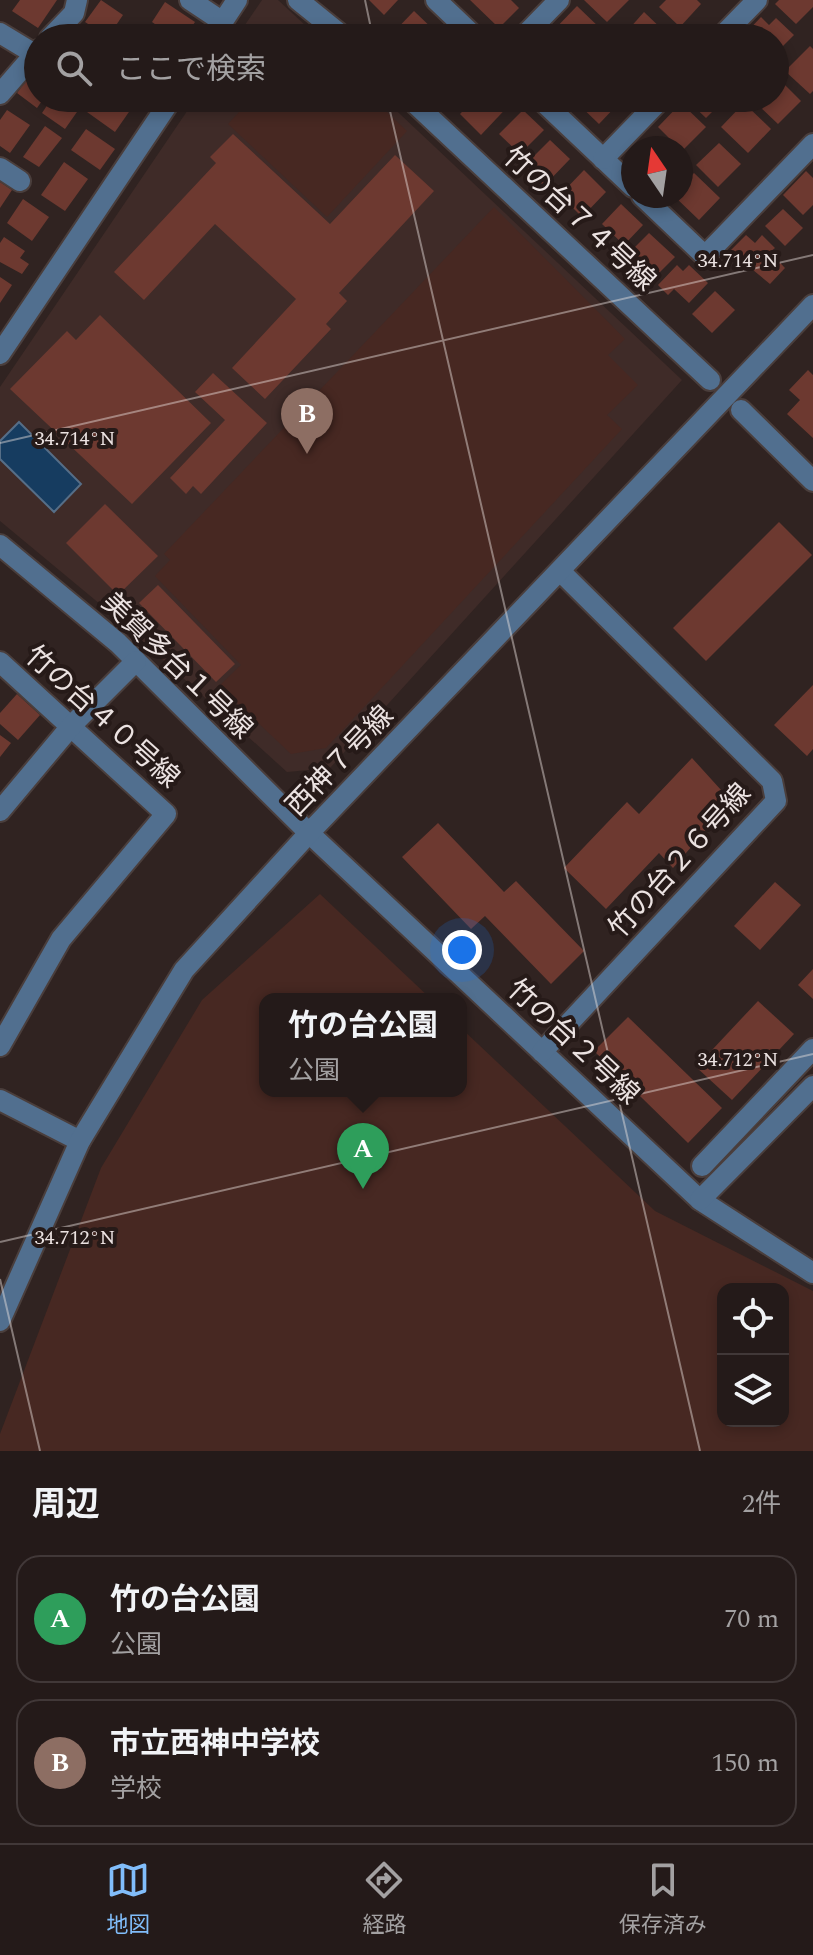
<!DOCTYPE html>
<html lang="ja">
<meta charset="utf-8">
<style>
body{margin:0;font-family:Spectral,"Noto Sans JP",serif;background:#302726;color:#f1f3f6}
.controls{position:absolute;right:24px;bottom:24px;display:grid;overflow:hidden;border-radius:16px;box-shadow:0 4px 12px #0003}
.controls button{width:72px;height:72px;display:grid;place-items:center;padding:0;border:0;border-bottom:2px solid #413838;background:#241a19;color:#f1f3f6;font:40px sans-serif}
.compass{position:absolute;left:621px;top:136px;width:72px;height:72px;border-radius:50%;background:#241a19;box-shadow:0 4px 12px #0003;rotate:347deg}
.you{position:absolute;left:462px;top:950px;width:28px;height:28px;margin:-20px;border:6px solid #fff;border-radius:50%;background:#1a73e8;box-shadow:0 0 0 12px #1a73e833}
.badge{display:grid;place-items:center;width:52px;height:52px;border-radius:50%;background:#81bdfa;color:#fff;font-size:26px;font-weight:700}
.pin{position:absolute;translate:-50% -66px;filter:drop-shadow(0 2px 4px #0008)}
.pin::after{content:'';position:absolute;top:42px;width:28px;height:24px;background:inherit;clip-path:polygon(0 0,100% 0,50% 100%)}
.popup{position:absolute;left:259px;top:993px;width:208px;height:104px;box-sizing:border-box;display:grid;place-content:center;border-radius:16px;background:#241a19;filter:drop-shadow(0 2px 6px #0005);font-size:26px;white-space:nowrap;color:#a3a1a2}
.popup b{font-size:30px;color:#f1f3f6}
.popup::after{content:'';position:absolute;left:50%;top:100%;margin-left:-16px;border:16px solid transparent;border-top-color:#241a19}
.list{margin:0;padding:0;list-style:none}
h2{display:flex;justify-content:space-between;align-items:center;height:104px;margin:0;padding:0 32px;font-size:34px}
h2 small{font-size:26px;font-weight:400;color:#a3a1a2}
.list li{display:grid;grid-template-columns:52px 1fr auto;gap:24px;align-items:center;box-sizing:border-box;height:128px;margin:0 16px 16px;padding:0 16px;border:2px solid #413838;border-radius:24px}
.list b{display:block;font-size:30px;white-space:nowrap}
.list p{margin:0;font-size:26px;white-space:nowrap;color:#a3a1a2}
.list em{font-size:26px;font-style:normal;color:#a3a1a2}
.icon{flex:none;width:44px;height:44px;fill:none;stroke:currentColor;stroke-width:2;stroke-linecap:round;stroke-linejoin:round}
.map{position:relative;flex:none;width:813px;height:1451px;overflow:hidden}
.search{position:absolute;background:#241a19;box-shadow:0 4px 12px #0003;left:24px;right:24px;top:24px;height:88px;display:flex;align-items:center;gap:20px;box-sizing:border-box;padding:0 28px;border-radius:44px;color:#a3a1a2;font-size:30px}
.sheet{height:392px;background:#241a19}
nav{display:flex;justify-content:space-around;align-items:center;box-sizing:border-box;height:112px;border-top:2px solid #413838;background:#241a19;font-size:22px;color:#a3a1a2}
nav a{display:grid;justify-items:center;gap:4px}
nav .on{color:#81bdfa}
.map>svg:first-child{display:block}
</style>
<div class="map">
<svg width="813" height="1451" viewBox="0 0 813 1451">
<rect width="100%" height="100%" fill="#302321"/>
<g fill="#3f2b28">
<polygon points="262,0 278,0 319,38 236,38"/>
<polygon points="196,98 383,98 682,380 330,768 287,772 118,619 0,521 0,387"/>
</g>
<g fill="#472822" fill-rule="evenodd">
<polygon points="252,98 372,98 407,131 327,217 228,124"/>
<polygon points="494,207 625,339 608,355 638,385 607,415 622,429 326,748 291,754 219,686 241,665 155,576 170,560 164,554"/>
<path d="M320 894 431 999H265V1091H461V1028L655 1211 813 1291V1451H0V1434L101 1168 202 1000ZM723 1289H783V1421H723Z"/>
</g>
<polygon fill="#163c60" stroke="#566e87" stroke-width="2" points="19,422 81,484 54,512 0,459 0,441"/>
<g fill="#6d3930">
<polygon points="20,0 57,0 38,28 12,11"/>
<polygon points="101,0 123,15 108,37 85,22"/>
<polygon points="369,0 398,0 384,15"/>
<polygon points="470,0 511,0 519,8 499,28"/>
<polygon points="584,0 629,0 607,22"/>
<polygon points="666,0 697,0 701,4 680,27 659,7"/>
<polygon points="779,0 813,0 813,7 796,24 775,4"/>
<polygon points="165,2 195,22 184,38 175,38 152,22"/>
<polygon points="577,6 603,31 597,38 557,38 551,33"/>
<polygon points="414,11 438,34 434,38 388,38"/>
<polygon points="644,12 667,34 662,38 621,38"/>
<polygon points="761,17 769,25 776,18 794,35 775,54 775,38 744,35"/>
<polygon points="80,30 91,38 75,38"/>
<polygon points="146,30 158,38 140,38"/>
<polygon points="810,46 813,49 813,91 810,94 785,71"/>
<polygon points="35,68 38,70 38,98 44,98 37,108 17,93"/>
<polygon points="781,81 801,101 778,124 758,105 764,98 775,98 775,87"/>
<polygon points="52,98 78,98 84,102 65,129 42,113"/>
<polygon points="97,98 115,98 131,109 115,132 87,112"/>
<polygon points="475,98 513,98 515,99 481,135 460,114"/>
<polygon points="572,98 612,98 618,104 599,124"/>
<polygon points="685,98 726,98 706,118"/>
<polygon points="681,103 706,127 682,151 658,127"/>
<polygon points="744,103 771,129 748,153 721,127"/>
<polygon points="7,110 30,125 10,153 0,146 0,120"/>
<polygon points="523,110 544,130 520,154 499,134"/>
<polygon points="45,126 62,138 39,167 23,157"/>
<polygon points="86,129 115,149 100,170 71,150"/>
<polygon points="233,134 330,224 395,155 434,191 339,293 347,301 326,324 331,329 265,399 232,368 296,299 215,224 144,300 114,272 216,163 210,157"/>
<polygon points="651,137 662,148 640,148"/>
<polygon points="550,140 570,159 544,186 524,166"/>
<polygon points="719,143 741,164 718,187 696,165"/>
<polygon points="64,162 88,179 65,211 41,195"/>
<polygon points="584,170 606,192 582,217 560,195"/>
<polygon points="806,171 813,178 813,205 803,215 783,195"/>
<polygon points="694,173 720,198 699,220 674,196 681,196 681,186"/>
<polygon points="0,182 12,190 0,208"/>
<polygon points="23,199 49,217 32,241 7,223"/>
<polygon points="621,204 643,225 624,245 602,224"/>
<polygon points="783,209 803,228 785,246 765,226"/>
<polygon points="649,233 675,257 651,281 626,256"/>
<polygon points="746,235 755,243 762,235 775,248 770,252 785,268 770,284 730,251"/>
<polygon points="4,237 25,251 20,258 29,264 22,274 0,262 0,243"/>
<polygon points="677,265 683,271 689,265 708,283 689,303 674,289 668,295 658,285"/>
<polygon points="0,277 12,285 0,303"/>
<polygon points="715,291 735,310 712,333 692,314"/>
<polygon points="100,315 211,423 132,504 10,389 67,331 76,340"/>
<polygon points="808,370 813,375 813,438 787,414 800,400 789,390"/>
<polygon points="213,373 267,423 201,494 193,486 186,494 170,478 225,420 195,392"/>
<polygon points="105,504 158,556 118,595 66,543"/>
<polygon points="779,522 812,555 706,661 673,628"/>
<polygon points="158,585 235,664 216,682 139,603"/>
<polygon points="813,685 813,749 807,756 774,725"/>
<polygon points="17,694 40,715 18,740 0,724 0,713"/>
<polygon points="0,735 11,743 0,757"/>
<polygon points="692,758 731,801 673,868 659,853 606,909 564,868 627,802 639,814"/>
<polygon points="438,823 504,892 516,881 584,951 551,984 485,916 471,929 402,857"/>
<polygon points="775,882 801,905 760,950 734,926"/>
<polygon points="813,969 813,999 798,985"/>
<polygon points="758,1001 794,1034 732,1100 696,1067"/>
<polygon points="628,1017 722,1108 688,1143 594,1051"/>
</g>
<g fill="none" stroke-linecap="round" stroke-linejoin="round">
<g stroke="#4a3e3c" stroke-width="24">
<g id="minor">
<polyline points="190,0 223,22"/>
<polyline points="298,0 345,38"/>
<polyline points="436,0 476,38"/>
<polyline points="0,33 38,56"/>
<polyline points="50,38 74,13 77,0"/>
<polyline points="212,38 237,0"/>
<polyline points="522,38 559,0"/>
<polyline points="720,38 757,0"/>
<polyline points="0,94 38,50"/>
<polyline points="409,98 710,380"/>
<polyline points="539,98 633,187"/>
<polyline points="603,159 662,98"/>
<polyline points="0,168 20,181"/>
<polyline points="642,196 705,256 813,144"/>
<polyline points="0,354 172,98"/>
<polyline points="741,410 813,481"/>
<polyline points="0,545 118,643 309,833 700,1200 813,1273"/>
<polyline points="0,662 166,814 61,939 0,1046"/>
<polyline points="0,811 72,725 136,661"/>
<polyline points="542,1052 776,801 772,781 560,571"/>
<polyline points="0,1100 80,1141"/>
<polyline points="702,1166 813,1049"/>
<polyline points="700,1200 813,1086"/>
<polyline points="0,1321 80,1141 184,970 309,833 813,305"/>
</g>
</g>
<use href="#minor" stroke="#516f8f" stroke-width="20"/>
</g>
<path fill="none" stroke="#ebe2e1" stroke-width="2" stroke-opacity="0.45" d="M365 0 373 38M387 98 700 1451M0 443 813 255M0 1242 813 1054M0 1279 40 1451"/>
<g text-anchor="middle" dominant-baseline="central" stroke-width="8" stroke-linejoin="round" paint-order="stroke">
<g font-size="28" fill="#ebe2e1" stroke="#261a18">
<text transform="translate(579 219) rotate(43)">竹の台７４号線</text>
<text transform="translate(177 666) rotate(44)">美賀多台１号線</text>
<text transform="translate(102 717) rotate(42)">竹の台４０号線</text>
<text transform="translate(340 761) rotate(-46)">西神７号線</text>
<text transform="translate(680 861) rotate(-48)">竹の台２６号線</text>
<text transform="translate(573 1042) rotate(43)">竹の台２号線</text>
</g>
</g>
<g font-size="20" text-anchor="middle" fill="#ebe2e1" stroke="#261a18" stroke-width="8" stroke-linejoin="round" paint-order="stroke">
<text x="738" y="267">34.714°N</text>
<text x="75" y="445">34.714°N</text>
<text x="738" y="1066">34.712°N</text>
<text x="75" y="1244">34.712°N</text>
</g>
</svg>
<div class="controls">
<button><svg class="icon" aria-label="locate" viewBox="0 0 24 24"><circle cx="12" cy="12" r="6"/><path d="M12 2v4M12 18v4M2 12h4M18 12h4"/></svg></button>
<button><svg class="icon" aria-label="layers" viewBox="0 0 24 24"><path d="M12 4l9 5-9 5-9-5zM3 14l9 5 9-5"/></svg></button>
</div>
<svg class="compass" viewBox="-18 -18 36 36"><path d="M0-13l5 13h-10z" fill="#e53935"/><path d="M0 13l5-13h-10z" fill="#a3a1a2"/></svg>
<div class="you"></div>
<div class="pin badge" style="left:363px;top:1189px;background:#2e9e5b">A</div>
<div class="popup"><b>竹の台公園</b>公園</div>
<div class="pin badge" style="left:307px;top:454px;background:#8d6e63">B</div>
<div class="search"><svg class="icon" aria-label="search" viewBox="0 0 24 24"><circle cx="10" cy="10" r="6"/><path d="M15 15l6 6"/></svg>ここで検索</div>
</div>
<section class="sheet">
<h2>周辺<small>2件</small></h2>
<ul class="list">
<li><span class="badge" style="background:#2e9e5b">A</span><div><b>竹の台公園</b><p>公園</p></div><em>70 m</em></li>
<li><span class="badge" style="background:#8d6e63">B</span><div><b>市立西神中学校</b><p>学校</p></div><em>150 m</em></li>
</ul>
</section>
<nav>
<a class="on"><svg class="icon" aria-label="map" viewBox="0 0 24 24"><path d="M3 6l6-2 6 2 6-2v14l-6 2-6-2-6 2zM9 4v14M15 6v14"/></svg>地図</a>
<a><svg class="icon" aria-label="directions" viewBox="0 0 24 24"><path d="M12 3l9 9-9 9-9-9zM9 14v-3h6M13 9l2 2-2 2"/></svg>経路</a>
<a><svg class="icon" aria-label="saved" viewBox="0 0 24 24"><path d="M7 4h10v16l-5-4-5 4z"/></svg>保存済み</a>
</nav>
